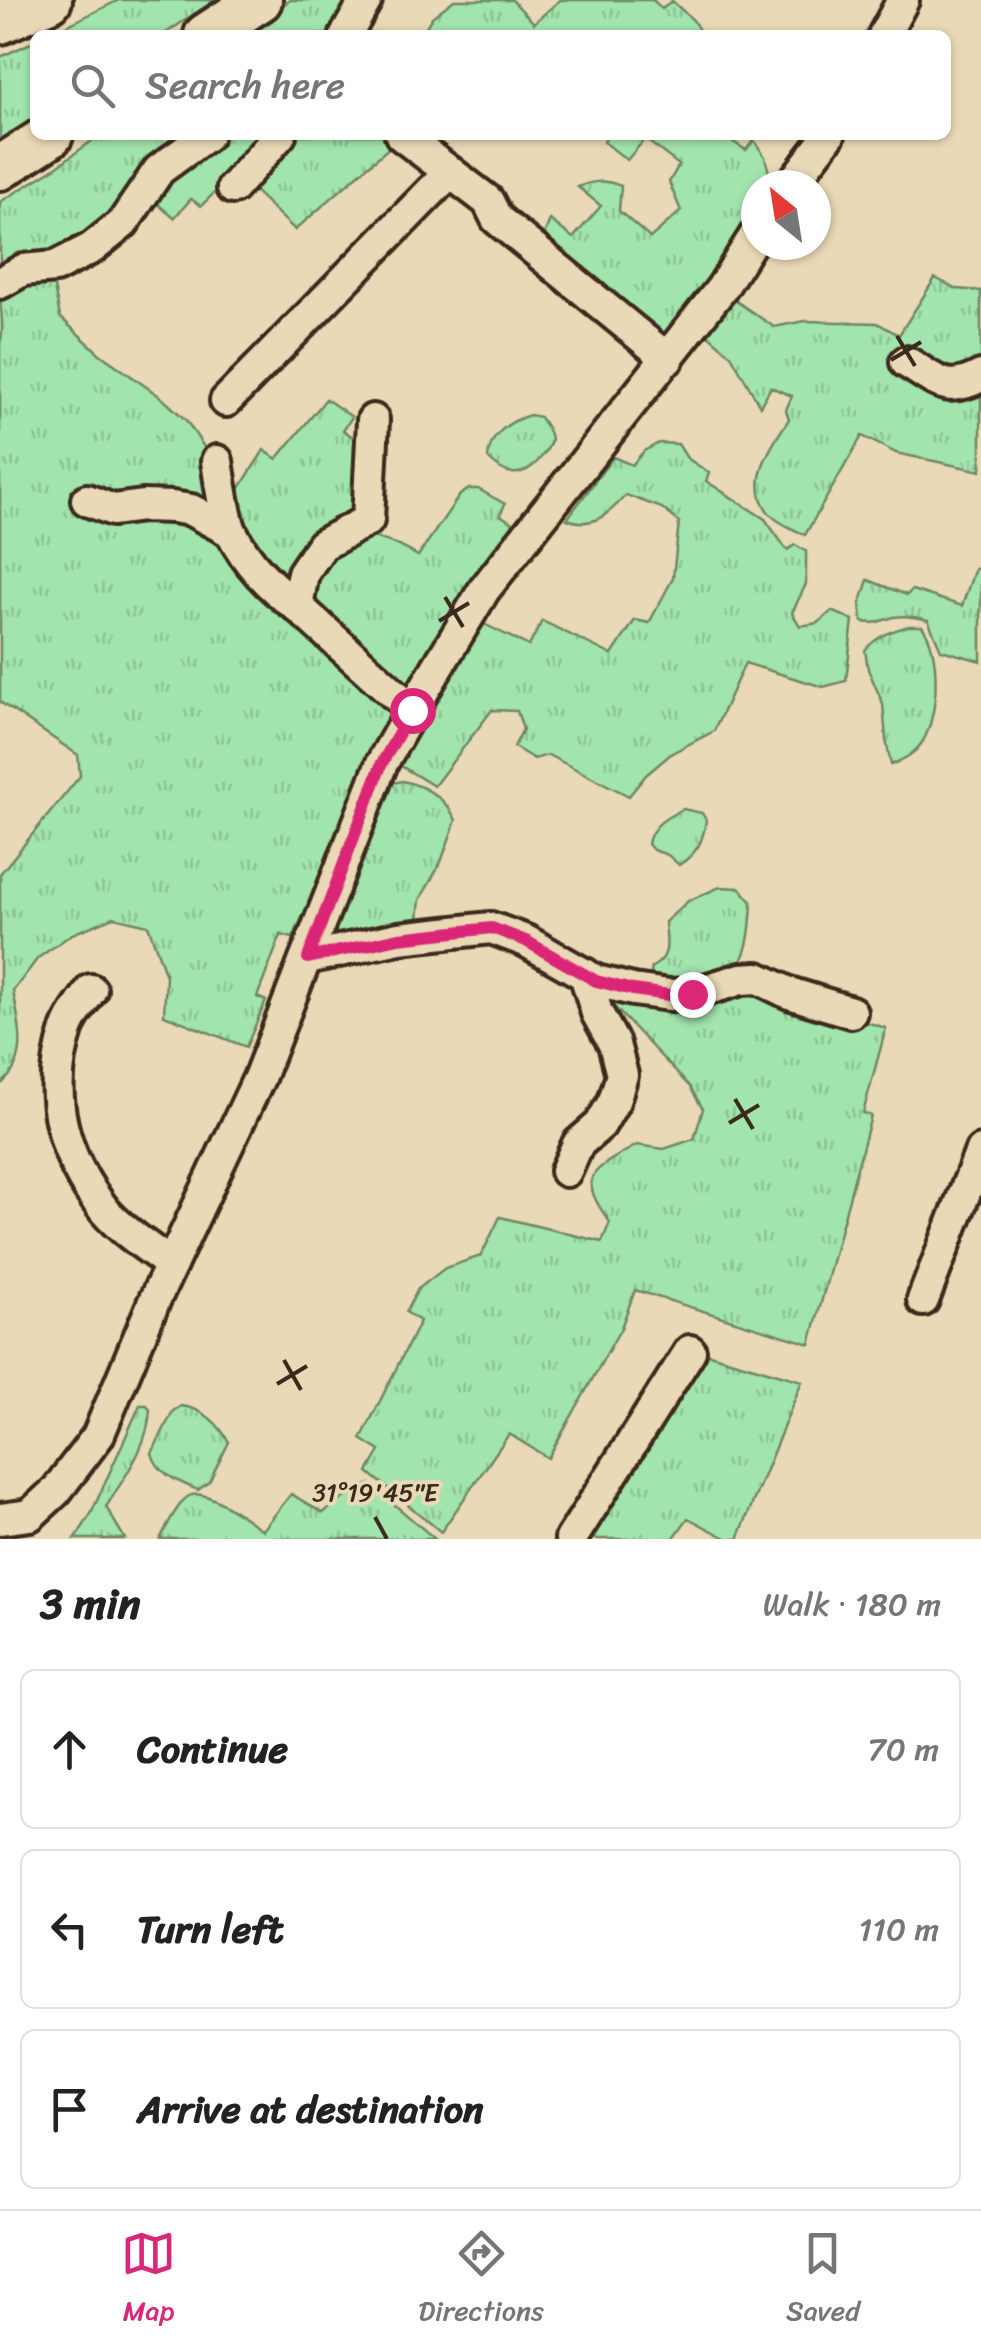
<!DOCTYPE html>
<meta charset="utf-8">
<style>
body{margin:0;font-family:Sriracha,sans-serif;background:#f2f2f2;color:#222}
.compass{position:absolute;left:741px;top:170px;width:90px;height:90px;border-radius:50%;background:#fff;box-shadow:0 2px 8px #0004;rotate:330deg}
.stop{position:absolute;width:30px;height:30px;margin:-22px;border:8px solid #db2777;border-radius:50%;background:#fff}
.stop.end{background:#db2777;border-color:#fff;box-shadow:0 2px 10px #0008}
.list{margin:0;padding:0;list-style:none}
h2{display:flex;justify-content:space-between;align-items:center;height:130px;margin:0;padding:0 40px;font-size:42px}
h2 small{font-size:32px;font-weight:400;color:#767676}
.list li{display:grid;grid-template-columns:65px 1fr auto;gap:30px;align-items:center;box-sizing:border-box;height:160px;margin:0 20px 20px;padding:0 20px;border:2px solid #e0e0e0;border-radius:15px}
.list b{display:block;font-size:38px;white-space:nowrap}
.list em{font-size:32px;font-style:normal;color:#767676}
.icon{flex:none;width:55px;height:55px;fill:none;stroke:currentColor;stroke-width:2;stroke-linecap:round;stroke-linejoin:round}
.map{position:relative;flex:none;width:981px;height:1539px;overflow:hidden}
.search{position:absolute;background:#fff;box-shadow:0 2px 8px #0004;left:30px;right:30px;top:30px;height:110px;display:flex;align-items:center;gap:25px;box-sizing:border-box;padding:0 35px;border-radius:15px;color:#767676;font-size:38px}
.sheet{height:670px;background:#fff}
nav{display:flex;justify-content:space-around;align-items:center;box-sizing:border-box;height:140px;border-top:2px solid #e0e0e0;background:#fff;font-size:28px;color:#767676}
nav a{display:grid;justify-items:center;gap:5px}
nav .on{color:#db2777}
.map>svg:first-child{display:block}
</style>
<div class="map">
<svg width="981" height="1539" viewBox="0 0 981 1539">
<defs>
<pattern id="grass-tufts" width="24" height="20" patternUnits="userSpaceOnUse" patternTransform="scale(2.5)"><rect width="24" height="20" fill="#a2e4ad"/><path d="M3 7l-1-3M5 7V3M7 7l1-3M15 17l-1-3M17 17v-4M19 17l1-3" fill="none" stroke="#8cc494"/></pattern>
</defs>
<rect width="100%" height="100%" fill="#ead9b6"/>
<filter id="ink" filterUnits="userSpaceOnUse"><feTurbulence type="fractalNoise" baseFrequency=".01" numOctaves="2"/><feDisplacementMap in="SourceGraphic" scale="20" xChannelSelector="R" yChannelSelector="G"/><feConvolveMatrix kernelMatrix="1 2 1 2 8 2 1 2 1" color-interpolation-filters="sRGB"/></filter>
<g filter="url(#ink)">
<g fill="url(#grass-tufts)" stroke="#6e8766" stroke-width="2.5">
<polygon points="119,0 215,0 163,35 48,35"/>
<polygon points="290,0 355,0 337,35 241,35"/>
<polygon points="454,0 512,0 534,23 560,0 653,0 662,9 672,1 693,20 699,30 697,35 523,35 499,33 498,35 421,35 432,17"/>
<polygon points="35,41 35,119 0,141 0,57"/>
<polygon points="100,135 193,135 103,233 0,273 0,202 52,170"/>
<polygon points="218,135 274,135 201,206 191,199 174,218 160,206 154,196"/>
<polygon points="288,135 386,135 391,140 392,145 295,230 247,184"/>
<path d="M608 135H713L721 142 727 138 746 150 754 140 765 157 771 181 769 185H756V217L695 311 669 339 655 337 547 248 545 232 550 220 573 238 601 206 578 187C594 180 605 180 621 186L619 211 650 238 681 211 669 182 679 165 645 139 627 160 604 142Z"/>
<path d="M935 278 957 289 981 291V471L896 453 862 436 805 535C794 529 779 524 770 514 744 484 771 446 789 419L786 410 792 396 771 387 760 406 731 355 706 333 730 297 774 327 805 321 877 323 899 335Z"/>
<path d="M48 279 54 287 60 317 100 354 162 398 186 420 218 468 225 522 395 705 293 938 281 935 257 997 266 1001 246 1047 164 1015 166 976 148 925 114 917 72 934 38 958 13 991C19 1024 31 1061 0 1085V874L80 776 78 755 0 702V343C5 330 0 308 0 293L16 282Z"/>
<polygon points="326,399 352,417 343,430 353,437 365,438 360,514 291,591 271,574 234,511 236,494 264,450 277,459"/>
<path d="M530 415 540 417C544 424 551 431 551 440 550 448 543 455 538 461 521 480 504 475 488 458 489 435 509 421 530 415Z"/>
<path d="M659 443 678 444 687 458 709 473 706 481 765 519 787 550 795 545 806 551V584L792 613 800 626 818 623 832 611 853 620 846 681 823 687 745 663 714 731 672 753 646 775 629 796 548 755 534 759 514 747 523 729 517 711 492 710 434 786 393 761 480 622 529 646 542 621 612 655 635 620 649 623 673 578 679 522 662 508 626 495C609 514 593 529 567 519L613 457 632 465 644 451Z"/>
<path d="M469 489H478L505 504 500 515 521 528 408 688 308 608 306 583 352 535C377 536 396 543 418 556L460 495Z"/>
<path d="M975 568 981 571V661L941 650 928 620C916 617 906 615 894 617 881 620 874 626 862 621L860 604 868 580 907 595 912 590 962 606Z"/>
<path d="M909 626H922C941 652 939 714 923 741 915 754 904 759 891 765L886 740 883 704 868 669 865 650C878 635 891 631 909 626Z"/>
<path d="M403 781C428 787 445 798 456 820L441 862 420 900 418 919 409 927 347 940 338 935 333 926 383 793 392 783Z"/>
<path d="M683 809 702 813 706 820C703 842 697 853 679 865L668 855 653 850 648 844C651 825 667 817 683 809Z"/>
<path d="M720 887 740 888 752 902C750 938 748 978 706 986 692 988 664 980 650 978L652 967C672 957 666 940 665 922L688 901Z"/>
<path d="M751 987 886 1028 863 1113 871 1116 810 1344 635 1290 621 1328 548 1458 509 1434 441 1532 368 1472 380 1451 361 1439 420 1321 406 1312 418 1289 445 1268 481 1256 500 1217 602 1242 610 1222C574 1174 594 1170 637 1145L664 1149 694 1139 703 1109 690 1087 602 994Z"/>
<polygon points="699,1351 802,1381 738,1539 728,1539 688,1518 673,1539 594,1539 585,1532"/>
<path d="M140 1405H147L150 1410C148 1447 125 1476 106 1507L125 1539H75L91 1514Z"/>
<path d="M181 1406C204 1409 218 1423 229 1442L209 1482 198 1490C179 1482 157 1474 152 1453L173 1411Z"/>
<path d="M370 1484 435 1539H160C167 1526 175 1508 186 1498 203 1483 246 1520 263 1530L291 1494 323 1513 341 1500Z"/>
</g>
<g fill="none" stroke-linecap="round" stroke-linejoin="round">
<g stroke="#3b2a1e" stroke-width="38">
<g id="minor">
<polyline points="346,35 366,0"/>
<polyline points="884,35 903,0"/>
<polyline points="401,135 488,201 497,219 668,359"/>
<polyline points="791,185 829,135"/>
<polyline points="233,188 280,135"/>
<polyline points="0,283 23,270 55,267 92,248 123,223 159,170 207,135"/>
<path d="M906 362C937 380 945 395 981 376"/>
<polyline points="226,401 450,172"/>
<path d="M217 461C220 479 225 520 232 533 246 562 271 588 297 606L412 710"/>
<polyline points="87,500 113,510 143,506 172,507 191,510 230,531"/>
<polyline points="297,606 303,573 322,545 368,520 373,420"/>
<polyline points="307,958 399,938 491,928 526,941 596,981 633,990 669,995 692,994 741,979 758,978 789,993 851,1012"/>
<path d="M91 990C83 1003 71 1016 67 1030 45 1095 63 1158 105 1211 123 1232 150 1248 171 1265"/>
<polyline points="566,1171 578,1144 600,1125 614,1101 622,1075 614,1044 597,1013 585,974"/>
<polyline points="923,1300 981,1151"/>
<polyline points="0,1519 30,1515 56,1491 98,1436 155,1299 259,1078 382,763 412,710 484,590 722,288 756,234"/>
<polyline points="571,1539 690,1351"/>
</g>
</g>
<g stroke="#3b2a1e" stroke-width="50">
<g id="highway">
<polyline points="0,22 50,0"/>
<polyline points="206,35 260,0"/>
<polyline points="0,168 51,135"/>
</g>
</g>
<use href="#minor" stroke="#ead9b6" stroke-width="30"/>
<use href="#highway" stroke="#ead9b6" stroke-width="42"/>
</g>
</g>
<g fill="none" stroke-linecap="round" stroke-linejoin="round" filter="url(#ink)">
<polyline stroke="#db2777" stroke-width="12" points="412,710 382,763 308,958 399,938 492,928 526,941 596,981 633,990 669,995 692,994"/>
</g>
<path fill="none" stroke="#3b2a1e" stroke-width="4" d="M897 336 915 366M891 360 921 342M445 597 463 627M439 621 469 603M735 1099 753 1129M729 1123 759 1105M284 1360 301 1390M277 1384 307 1366M375 1517 387 1539"/>
<g font-size="25" text-anchor="middle" fill="#3b2a1e" stroke="#ead9b6" stroke-width="8" stroke-linejoin="round" paint-order="stroke">
<text x="375" y="1501">31°19'45"E</text>
</g>
</svg>
<svg class="compass" viewBox="-18 -18 36 36"><path d="M0-13l5 13h-10z" fill="#e53935"/><path d="M0 13l5-13h-10z" fill="#767676"/></svg>
<div class="stop" style="left:412px;top:710px"></div>
<div class="stop end" style="left:692px;top:994px"></div>
<div class="search"><svg class="icon" aria-label="search" viewBox="0 0 24 24"><circle cx="10" cy="10" r="6"/><path d="M15 15l6 6"/></svg>Search here</div>
</div>
<section class="sheet">
<h2>3 min<small>Walk · 180 m</small></h2>
<ul class="list">
<li><svg class="icon" aria-label="ahead" viewBox="0 0 24 24"><path d="M12 20V5M6 11l6-6 6 6"/></svg><div><b>Continue</b></div><em>70 m</em></li>
<li><svg class="icon" aria-label="left" viewBox="0 0 24 24"><path d="M17 20v-9H6M10 6l-5 5 5 5"/></svg><div><b>Turn left</b></div><em>110 m</em></li>
<li><svg class="icon" aria-label="arrive" viewBox="0 0 24 24"><path d="M6 21V4h12l-3 4 3 4H6"/></svg><div><b>Arrive at destination</b></div></li>
</ul>
</section>
<nav>
<a class="on"><svg class="icon" aria-label="map" viewBox="0 0 24 24"><path d="M3 6l6-2 6 2 6-2v14l-6 2-6-2-6 2zM9 4v14M15 6v14"/></svg>Map</a>
<a><svg class="icon" aria-label="directions" viewBox="0 0 24 24"><path d="M12 3l9 9-9 9-9-9zM9 14v-3h6M13 9l2 2-2 2"/></svg>Directions</a>
<a><svg class="icon" aria-label="saved" viewBox="0 0 24 24"><path d="M7 4h10v16l-5-4-5 4z"/></svg>Saved</a>
</nav>
